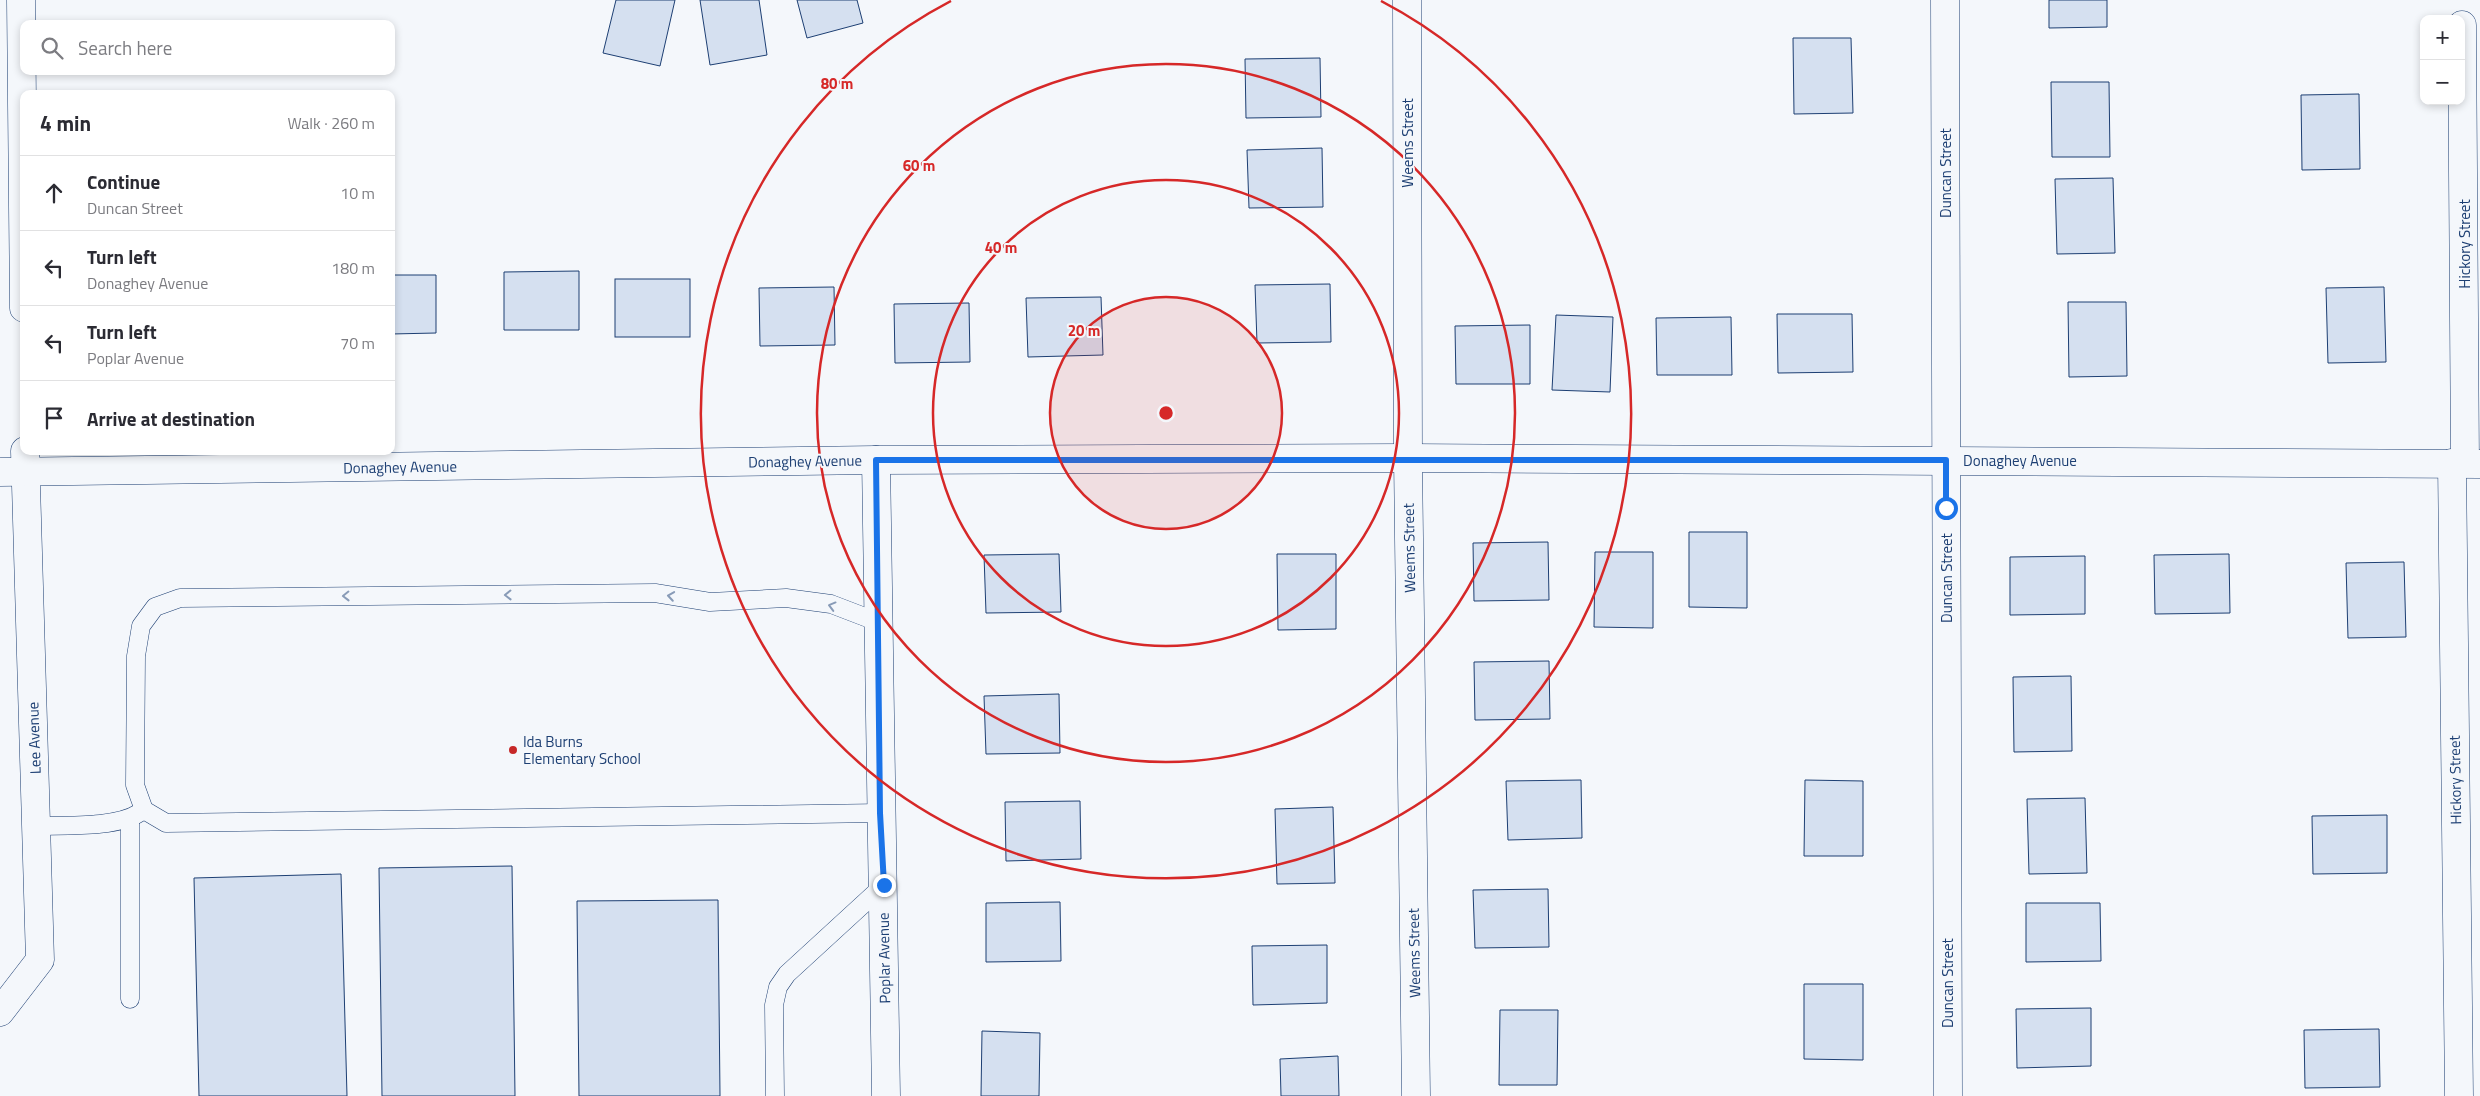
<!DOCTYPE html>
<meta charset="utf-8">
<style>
body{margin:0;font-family:"Titillium Web",sans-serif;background:#f2f2f3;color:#2b2b33}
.controls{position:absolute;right:15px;top:15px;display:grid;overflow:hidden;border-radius:10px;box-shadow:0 2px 8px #0003}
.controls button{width:45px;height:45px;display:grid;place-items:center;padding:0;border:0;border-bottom:1px solid #e1e1e2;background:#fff;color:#2b2b33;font:25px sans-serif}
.stop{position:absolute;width:15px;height:15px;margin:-11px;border:4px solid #1a73e8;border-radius:50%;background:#fff}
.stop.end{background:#1a73e8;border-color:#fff;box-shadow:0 1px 5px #0008}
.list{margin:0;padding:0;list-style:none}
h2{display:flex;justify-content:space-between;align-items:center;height:65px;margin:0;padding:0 20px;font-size:21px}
h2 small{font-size:16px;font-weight:400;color:#7c7c81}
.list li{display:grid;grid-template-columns:32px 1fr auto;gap:15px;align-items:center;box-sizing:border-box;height:75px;padding:0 20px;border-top:1px solid #e1e1e2}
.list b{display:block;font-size:19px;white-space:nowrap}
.list p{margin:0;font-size:16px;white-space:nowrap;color:#7c7c81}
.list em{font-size:16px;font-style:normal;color:#7c7c81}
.icon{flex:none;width:28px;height:28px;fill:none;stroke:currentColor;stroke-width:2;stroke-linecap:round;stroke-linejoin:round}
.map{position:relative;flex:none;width:2480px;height:1096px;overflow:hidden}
.search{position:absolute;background:#fff;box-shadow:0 2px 8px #0003;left:20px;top:20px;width:375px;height:55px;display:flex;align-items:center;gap:12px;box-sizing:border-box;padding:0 18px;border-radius:10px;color:#7c7c81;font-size:19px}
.panel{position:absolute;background:#fff;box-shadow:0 2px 8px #0003;left:20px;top:90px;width:375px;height:365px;border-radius:10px}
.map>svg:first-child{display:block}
</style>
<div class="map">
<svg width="2480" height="1096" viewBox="0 0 2480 1096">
<rect width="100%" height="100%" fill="#f4f7fb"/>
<g fill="#d5e0f0" stroke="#1d3f73">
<polygon points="616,0 675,0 660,66 603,53"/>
<polygon points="700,0 759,0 767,55 710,65"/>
<polygon points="797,0 857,0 863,23 807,38"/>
<polygon points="2049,0 2107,0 2107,27 2049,28"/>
<polygon points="1793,38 1851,38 1853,113 1794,114"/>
<polygon points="1320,58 1321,117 1246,118 1245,59"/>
<polygon points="2051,82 2109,82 2110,157 2052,157"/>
<polygon points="2359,94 2360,169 2302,170 2301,95"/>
<polygon points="1322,148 1323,207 1249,208 1247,150"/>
<polygon points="2113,178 2115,253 2057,254 2055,179"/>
<polygon points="579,271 579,330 504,330 504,272"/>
<polygon points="391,275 436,275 436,333 391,334"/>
<rect x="615" y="279" width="75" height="58"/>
<polygon points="1330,284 1331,342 1257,343 1255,285"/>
<polygon points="834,287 835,345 760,346 759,288"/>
<polygon points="2384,287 2386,362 2328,363 2326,288"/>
<polygon points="1101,297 1103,355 1028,357 1026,298"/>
<polygon points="2068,302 2126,302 2127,376 2069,377"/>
<polygon points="969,303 970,362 895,363 894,304"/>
<polygon points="1777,314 1852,314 1853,372 1778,373"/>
<polygon points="1556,315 1613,317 1610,392 1552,390"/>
<polygon points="1731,317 1732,375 1657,375 1656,318"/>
<polygon points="1530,325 1530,384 1456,384 1455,326"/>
<polygon points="1689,532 1747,532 1747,608 1689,607"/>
<polygon points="1548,542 1549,600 1474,601 1473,543"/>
<polygon points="1595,552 1653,552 1653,628 1594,627"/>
<polygon points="1059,554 1061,612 986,613 984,555"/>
<polygon points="1277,554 1336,554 1336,629 1278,630"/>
<polygon points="2229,554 2230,613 2155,614 2154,555"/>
<polygon points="2085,556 2085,614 2010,615 2010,557"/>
<polygon points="2404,562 2406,637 2348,638 2346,563"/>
<polygon points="1549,661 1550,719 1475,720 1474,662"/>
<polygon points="2071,676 2072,751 2014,752 2013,677"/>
<polygon points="1059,694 1060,753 986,754 984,696"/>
<polygon points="1581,780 1582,838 1508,840 1506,781"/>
<polygon points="1805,780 1863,781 1863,856 1804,856"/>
<polygon points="2085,798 2087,873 2029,874 2027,799"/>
<polygon points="1080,801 1081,859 1006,861 1005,802"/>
<polygon points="1333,807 1335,883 1277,884 1275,809"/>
<polygon points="2387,815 2387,873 2313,874 2312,816"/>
<polygon points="512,866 515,1096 382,1096 379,868"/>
<polygon points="341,874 347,1096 199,1096 194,878"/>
<polygon points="1548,889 1549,947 1475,948 1473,890"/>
<polygon points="718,900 720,1096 579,1096 577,901"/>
<polygon points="1060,902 1061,961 986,962 986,903"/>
<polygon points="2026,903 2100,903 2101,961 2026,962"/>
<polygon points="1327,945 1327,1003 1253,1005 1252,946"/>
<polygon points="1804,984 1863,984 1863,1060 1804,1059"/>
<polygon points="2091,1008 2091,1066 2017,1068 2016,1009"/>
<polygon points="1500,1010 1558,1010 1557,1085 1499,1085"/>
<polygon points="2379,1029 2380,1087 2305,1088 2304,1030"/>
<polygon points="982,1031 1040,1033 1039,1096 981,1096"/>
<polygon points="1338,1056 1339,1096 1281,1096 1280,1059"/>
</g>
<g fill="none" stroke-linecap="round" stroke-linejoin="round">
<g stroke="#1d3f73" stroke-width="19">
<g id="lane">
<polyline points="878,622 831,604 786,598 710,602 655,593 180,598 155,607 141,626 136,656 135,785 144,810 166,823 880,813"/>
<polyline points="130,819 130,999"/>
<path d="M36 826C65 825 116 828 139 813"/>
<polyline points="775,1096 774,1005 778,987 787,974 884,885"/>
</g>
</g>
<g stroke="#1d3f73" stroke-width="29">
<g id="street">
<polyline points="21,0 24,308"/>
<polyline points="1407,0 1408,458 1416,1096"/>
<polyline points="1945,0 1948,1096"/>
<polyline points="2462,25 2465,463"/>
<polyline points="876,460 886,1096"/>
<polyline points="2452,463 2459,1096"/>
<polyline points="0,1012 40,960 25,451"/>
</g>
</g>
<g stroke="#1d3f73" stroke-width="29">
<polyline id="secondary" points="0,472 876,460 1408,458 2480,464"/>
</g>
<use href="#lane" stroke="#f4f7fb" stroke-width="18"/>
<use href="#street" stroke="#f4f7fb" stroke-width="28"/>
<use href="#secondary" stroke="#f4f7fb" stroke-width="28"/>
</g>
<defs><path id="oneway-chevron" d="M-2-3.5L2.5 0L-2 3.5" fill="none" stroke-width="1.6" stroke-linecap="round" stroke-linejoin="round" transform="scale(1.25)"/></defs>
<g stroke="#889bb7">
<use href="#oneway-chevron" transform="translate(508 595) rotate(179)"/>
<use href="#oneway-chevron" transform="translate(346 596) rotate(179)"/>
<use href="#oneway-chevron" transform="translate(671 596) rotate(-171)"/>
<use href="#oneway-chevron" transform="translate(832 606) rotate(-165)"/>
</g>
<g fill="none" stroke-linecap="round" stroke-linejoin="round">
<polyline stroke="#1a73e8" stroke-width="6" points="884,885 880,813 876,460 1946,460 1946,508"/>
</g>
<circle cx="1166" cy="413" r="116" fill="#d62828" fill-opacity=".12"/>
<g fill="none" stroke="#d62828" stroke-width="2.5">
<circle cx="1166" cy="413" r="116"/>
<circle cx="1166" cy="413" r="233"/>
<circle cx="1166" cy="413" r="349"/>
<path d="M1381 1A465 465 0 1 1 951 1"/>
</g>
<circle fill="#c62828" stroke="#f4f7fb" stroke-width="2" cx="513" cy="750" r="5"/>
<g text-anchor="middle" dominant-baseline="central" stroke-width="4" stroke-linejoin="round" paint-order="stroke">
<g font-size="15" fill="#1d3f73" stroke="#f4f7fb">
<text transform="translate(1407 143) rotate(-90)">Weems Street</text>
<text transform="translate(1945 173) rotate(-90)">Duncan Street</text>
<text transform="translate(2464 244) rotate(-90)">Hickory Street</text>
<text x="2020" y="460">Donaghey Avenue</text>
<text transform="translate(805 461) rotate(-1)">Donaghey Avenue</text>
<text transform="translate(400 467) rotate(-1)">Donaghey Avenue</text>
<text transform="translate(1409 548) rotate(-91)">Weems Street</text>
<text transform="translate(1946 578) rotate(-90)">Duncan Street</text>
<text transform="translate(34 738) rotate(-92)">Lee Avenue</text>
<text transform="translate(2455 780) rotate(-91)">Hickory Street</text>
<text transform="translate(1414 953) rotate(-91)">Weems Street</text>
<text transform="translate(884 958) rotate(-91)">Poplar Avenue</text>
<text transform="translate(1947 983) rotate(-90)">Duncan Street</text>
</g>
<g font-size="15" fill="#1d3f73" stroke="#f4f7fb" text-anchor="start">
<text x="523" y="741">Ida Burns<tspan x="523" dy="17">Elementary School</tspan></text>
</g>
</g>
<circle cx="1166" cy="413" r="8" fill="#d62828" stroke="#f4f7fb" stroke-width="2.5"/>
<g font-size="15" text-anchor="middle" font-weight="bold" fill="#d62828" stroke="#f4f7fb" stroke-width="4" stroke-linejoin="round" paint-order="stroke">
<text x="837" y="89">80 m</text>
<text x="919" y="171">60 m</text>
<text x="1001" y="253">40 m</text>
<text x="1084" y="336">20 m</text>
</g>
</svg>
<div class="controls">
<button>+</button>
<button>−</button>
</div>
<div class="stop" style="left:1946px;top:508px"></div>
<div class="stop end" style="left:884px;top:885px"></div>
<div class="search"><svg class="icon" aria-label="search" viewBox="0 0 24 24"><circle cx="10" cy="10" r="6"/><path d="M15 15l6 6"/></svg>Search here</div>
<section class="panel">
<h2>4 min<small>Walk · 260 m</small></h2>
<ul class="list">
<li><svg class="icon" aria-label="ahead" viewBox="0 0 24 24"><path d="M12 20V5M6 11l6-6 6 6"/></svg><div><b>Continue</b><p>Duncan Street</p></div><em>10 m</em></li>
<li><svg class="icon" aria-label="left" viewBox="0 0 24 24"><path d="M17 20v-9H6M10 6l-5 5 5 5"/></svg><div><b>Turn left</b><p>Donaghey Avenue</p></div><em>180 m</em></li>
<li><svg class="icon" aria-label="left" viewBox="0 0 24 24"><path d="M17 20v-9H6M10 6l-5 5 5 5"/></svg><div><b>Turn left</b><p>Poplar Avenue</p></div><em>70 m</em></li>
<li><svg class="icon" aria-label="arrive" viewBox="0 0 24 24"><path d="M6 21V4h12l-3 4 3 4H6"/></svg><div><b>Arrive at destination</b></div></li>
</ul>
</section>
</div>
